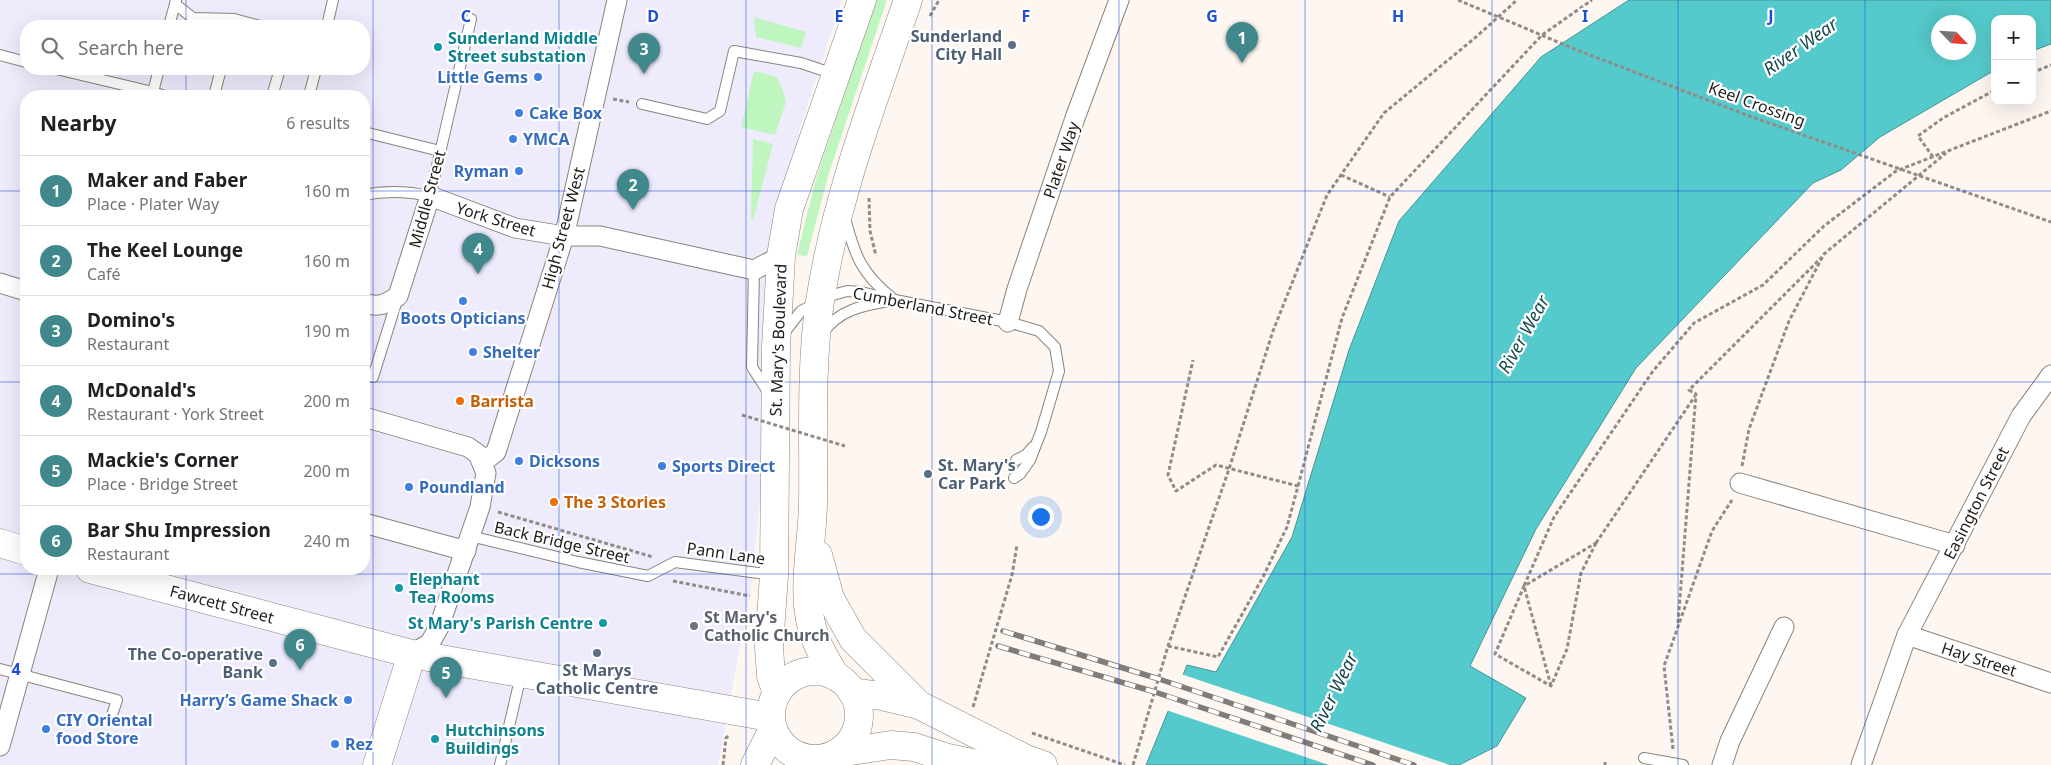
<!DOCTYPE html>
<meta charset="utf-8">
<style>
body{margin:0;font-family:"Noto Sans",sans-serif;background:#f2f2f2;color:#202124}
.controls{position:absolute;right:15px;top:15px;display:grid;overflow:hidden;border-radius:10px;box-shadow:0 5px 20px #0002}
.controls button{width:45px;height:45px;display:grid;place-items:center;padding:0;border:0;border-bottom:1px solid #e0e0e0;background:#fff;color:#202124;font:25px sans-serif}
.compass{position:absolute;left:1931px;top:15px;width:45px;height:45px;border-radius:50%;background:#fff;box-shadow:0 5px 20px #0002;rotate:115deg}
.you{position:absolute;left:1040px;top:516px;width:18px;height:18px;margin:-12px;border:4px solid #fff;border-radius:50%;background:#1a73e8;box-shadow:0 0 0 8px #1a73e833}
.badge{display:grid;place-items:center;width:32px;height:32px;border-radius:50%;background:#40888b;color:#fff;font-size:16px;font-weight:700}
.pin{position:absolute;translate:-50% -41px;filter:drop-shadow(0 1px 2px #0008)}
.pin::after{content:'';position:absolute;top:26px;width:18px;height:15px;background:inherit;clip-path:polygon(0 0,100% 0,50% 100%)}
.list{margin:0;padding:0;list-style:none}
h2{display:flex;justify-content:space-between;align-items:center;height:65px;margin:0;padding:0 20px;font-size:21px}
h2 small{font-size:16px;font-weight:400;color:#757577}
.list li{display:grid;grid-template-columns:32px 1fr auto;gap:15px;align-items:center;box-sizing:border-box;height:70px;padding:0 20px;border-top:1px solid #e0e0e0}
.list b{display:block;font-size:19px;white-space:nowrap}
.list p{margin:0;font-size:16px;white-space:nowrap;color:#757577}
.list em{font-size:16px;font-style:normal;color:#757577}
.icon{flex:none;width:28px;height:28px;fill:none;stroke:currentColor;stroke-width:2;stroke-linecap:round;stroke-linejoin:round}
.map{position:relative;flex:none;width:2051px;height:765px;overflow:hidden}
.search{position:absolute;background:#fff;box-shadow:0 5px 20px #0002;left:20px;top:20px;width:350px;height:55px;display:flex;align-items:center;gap:12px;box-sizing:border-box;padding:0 18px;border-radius:20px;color:#757577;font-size:19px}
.panel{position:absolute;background:#fff;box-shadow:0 5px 20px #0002;left:20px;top:90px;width:350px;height:485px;border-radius:20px}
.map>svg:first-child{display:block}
</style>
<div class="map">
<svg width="2051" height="765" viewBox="0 0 2051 765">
<rect width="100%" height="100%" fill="#fdf6f1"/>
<path fill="#eeebfd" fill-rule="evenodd" d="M0 0H842L799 131 751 587 718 765H0ZM26 26H364V69H26ZM26 96H364V569H26Z"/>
<g fill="#bff6c0">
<polygon points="876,0 887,0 828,176 807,256 797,255 816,179"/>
<polygon points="754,17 806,32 801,48 756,37"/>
<polygon points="754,71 774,76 778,79 783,91 786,102 775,135 741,127"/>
<polygon points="753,139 773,144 753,220 751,219"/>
</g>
<path fill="#55cacc" stroke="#459696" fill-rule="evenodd" d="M1629 0H2051V44L2032 51V19H1995V70L1880 137 1841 170 1813 183 1636 368 1536 529 1470 666 1526 698 1497 746 1459 765H1146L1187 665 1216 672 1292 537 1349 350 1399 221 1541 57ZM1938 22H1968V52H1938Z"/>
<polygon fill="#fdf6f1" points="1181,674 1450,765 1329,765 1166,710"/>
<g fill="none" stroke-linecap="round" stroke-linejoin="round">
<g stroke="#8d827a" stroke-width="12">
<g id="lane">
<polyline points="175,4 193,18 234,19 260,26"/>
<polyline points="169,26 176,0"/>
<polyline points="327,26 333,0"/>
<polyline points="0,55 26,62"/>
<polyline points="56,69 153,92 164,96"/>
<polyline points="153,92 159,69"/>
<polyline points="214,96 221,69"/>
<polyline points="272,96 280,69"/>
<polyline points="309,96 316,69"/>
<polyline points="642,104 707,119 720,111 734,51 801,63 834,74"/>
<polyline points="364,132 440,151"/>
<path d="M364 195C387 190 407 191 430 196L471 19"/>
<path d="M845 218C855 256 861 273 892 298"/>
<polyline points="754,270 752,367 768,392"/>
<polyline points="784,333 801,311 833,295 847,291 861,292 895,300 1008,322 1039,331 1055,347 1059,371 1041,432 1030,460 1020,474 1014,478"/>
<path d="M823 333C838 310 864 305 889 301"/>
<polyline points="373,377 398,297"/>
<polyline points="1016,460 1026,455 1033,447"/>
<polyline points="470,536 578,562 648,576 675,562 773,575"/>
<polyline points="0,669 117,700 111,718"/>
<polyline points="1644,758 1683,765"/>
<polyline points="500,765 521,675"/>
</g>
</g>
<g stroke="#8d827a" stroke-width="21">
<g id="street">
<polyline points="0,283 26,291"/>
<path d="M364 303C379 308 386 304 398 296L430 196 515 228 564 236H600L754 270 781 256"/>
<polyline points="1008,322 1017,289 1075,118 1119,0"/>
<polyline points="364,417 468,447 478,454 486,473 480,507 439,627 430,643 412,654"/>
<polyline points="483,462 496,452 565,233 617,0"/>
<polyline points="1740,483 1955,545"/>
<polyline points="364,523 466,551"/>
<polyline points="1907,635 2051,683"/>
<polyline points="0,746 49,569"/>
<polyline points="1722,765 1730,741 1784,627"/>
<polyline points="1861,765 1907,635 2021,416 2051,375"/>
</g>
</g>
<g stroke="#8d827a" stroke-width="29">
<g id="secondary">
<polyline points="0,543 26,551"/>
<polyline points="90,569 412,654 770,717"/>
<polyline points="377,765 412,654"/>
</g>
</g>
<g stroke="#8d827a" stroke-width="29">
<polyline id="primary" points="755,765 773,729"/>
</g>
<g stroke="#8d827a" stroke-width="29">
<g id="highway">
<polyline points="818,555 830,598 853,639 919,705"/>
<circle cx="815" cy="715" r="44"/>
<path d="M836 677C829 665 821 653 816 640 799 598 812 549 813 505 814 437 810 368 820 301 836 197 874 99 908 0"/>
<polyline points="852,692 881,696 919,705 1026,759 1043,765"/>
<polyline points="777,693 771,676 769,647 774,575 776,347 781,256 789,209 862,0"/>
<polyline points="837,753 891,745 914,747 948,758 977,764 1026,759"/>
</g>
</g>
<g stroke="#928c88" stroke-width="3" stroke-dasharray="4 2.5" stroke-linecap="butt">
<polyline points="930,16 939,0"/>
<polyline points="2032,73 2051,65"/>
<polyline points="613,99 629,102"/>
<polyline points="1933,157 1918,136 1943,118 1995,90"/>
<polyline points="1341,175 1390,197"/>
<polyline points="869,198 870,231 876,256"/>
<polyline points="1742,466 1749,429 1789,321 1824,254 1946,153"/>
<polyline points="1298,486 1342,318 1390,197 1542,35 1592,0"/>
<polyline points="498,512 653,557"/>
<polygon points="1596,543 1581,573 1567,649 1551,686 1495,654 1524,586"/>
<polyline points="1596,543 1695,396"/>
<polyline points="673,581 750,596"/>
<polyline points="1678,623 1696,394 1689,390 1822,257"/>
<polyline points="1168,646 1218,657 1263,577 1287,527 1298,486 1216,465 1176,491 1168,475 1193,360"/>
<polyline points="1551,686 1524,586 1554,517 1653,371 1694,323 1763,285 1824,226 1896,171 2051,111"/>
<polyline points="973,707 1012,575 1017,545"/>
<polyline points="1032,733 1125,765"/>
<polyline points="1673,749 1664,666 1712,531 1732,500"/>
<polyline points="723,765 726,738 730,735"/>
<polyline points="1133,765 1168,646 1229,469 1273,331 1327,195 1384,113 1476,37 1517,0"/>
<polyline points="1605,765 1605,762"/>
</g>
<use href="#lane" stroke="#fff" stroke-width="10"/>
<use href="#street" stroke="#fff" stroke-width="19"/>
<use href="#secondary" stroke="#fff" stroke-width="28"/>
<use href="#primary" stroke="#fff" stroke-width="28"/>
<use href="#highway" stroke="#fff" stroke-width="28"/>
<g stroke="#827c78" stroke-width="5.5">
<g id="rail">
<polyline points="1003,631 1159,679 1414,765"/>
<polyline points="998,646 1155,692 1373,765"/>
</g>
</g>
<use href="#rail" stroke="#fff" stroke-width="4" stroke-dasharray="11" stroke-linecap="butt"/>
<g stroke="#928c88" stroke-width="3" stroke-dasharray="4 2.5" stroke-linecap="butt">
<polyline points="1458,0 1577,50 1752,117 2051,222"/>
<polyline points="742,415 845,446"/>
</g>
</g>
<path fill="none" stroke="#1d4ed8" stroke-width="1" stroke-opacity="0.55" d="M186 0V26M373 0V765M559 0V765M746 0V765M932 0V765M1119 0V765M1305 0V765M1492 0V765M1678 0V765M1865 0V765M186 69V96M0 191H26M364 191H2051M0 382H26M364 382H2051M186 569V765M0 574H2051"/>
<g fill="#5c6f8a" stroke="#fff" stroke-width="2">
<circle cx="1012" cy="45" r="5"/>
<circle cx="928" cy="474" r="5"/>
<circle cx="597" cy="653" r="5"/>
<circle cx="273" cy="663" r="5"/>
</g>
<g fill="#0f9aa8" stroke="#fff" stroke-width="2">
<circle cx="438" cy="47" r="5"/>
<circle cx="399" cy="588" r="5"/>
<circle cx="603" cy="623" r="5"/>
<circle cx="435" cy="739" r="5"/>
</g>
<g fill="#3f7fe0" stroke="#fff" stroke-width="2">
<circle cx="538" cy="77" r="5"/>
<circle cx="519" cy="113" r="5"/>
<circle cx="513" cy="139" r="5"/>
<circle cx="519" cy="171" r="5"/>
<circle cx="463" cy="301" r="5"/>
<circle cx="473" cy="352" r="5"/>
<circle cx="519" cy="461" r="5"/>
<circle cx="662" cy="466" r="5"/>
<circle cx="409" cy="487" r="5"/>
<circle cx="348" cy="700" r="5"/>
<circle cx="46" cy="729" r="5"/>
<circle cx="335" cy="744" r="5"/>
</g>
<g fill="#e8710a" stroke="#fff" stroke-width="2">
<circle cx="460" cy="401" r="5"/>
<circle cx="554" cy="502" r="5"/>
</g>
<circle fill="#6b7280" stroke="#fff" stroke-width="2" cx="694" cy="626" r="5"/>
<g text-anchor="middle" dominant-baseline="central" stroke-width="4.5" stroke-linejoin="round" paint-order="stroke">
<g font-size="16" font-weight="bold" fill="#4e5e75" stroke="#fff" text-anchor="end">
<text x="1002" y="36">Sunderland<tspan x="1002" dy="18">City Hall</tspan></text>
<text x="938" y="465" text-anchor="start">St. Mary's<tspan x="938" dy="18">Car Park</tspan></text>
<text x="263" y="654">The Co-operative<tspan x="263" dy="18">Bank</tspan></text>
<text x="597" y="670" text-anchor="middle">St Marys<tspan x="597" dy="18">Catholic Centre</tspan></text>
</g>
<g font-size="16" font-weight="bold" fill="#0d838f" stroke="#fff" text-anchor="start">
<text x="448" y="38">Sunderland Middle<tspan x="448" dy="18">Street substation</tspan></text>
<text x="409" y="579">Elephant<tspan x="409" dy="18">Tea Rooms</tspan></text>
<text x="593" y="623" text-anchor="end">St Mary's Parish Centre</text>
<text x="445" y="730">Hutchinsons<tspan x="445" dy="18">Buildings</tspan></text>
</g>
<g font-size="16" font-weight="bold" fill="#366cbe" stroke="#fff" text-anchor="start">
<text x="528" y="77" text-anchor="end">Little Gems</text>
<text x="529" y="113">Cake Box</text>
<text x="523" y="139">YMCA</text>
<text x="509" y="171" text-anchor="end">Ryman</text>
<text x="463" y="318" text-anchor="middle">Boots Opticians</text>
<text x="483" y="352">Shelter</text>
<text x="529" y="461">Dicksons</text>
<text x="672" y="466">Sports Direct</text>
<text x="419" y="487">Poundland</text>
<text x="338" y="700" text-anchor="end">Harry’s Game Shack</text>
<text x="56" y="720">CIY Oriental<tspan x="56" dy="18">food Store</tspan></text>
<text x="345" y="744">Rez</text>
</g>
<g font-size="16" fill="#211c19" stroke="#fff">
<text transform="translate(1757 104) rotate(20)">Keel Crossing</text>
<text transform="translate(1061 160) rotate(-71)">Plater Way</text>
<text transform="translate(427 199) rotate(-75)">Middle Street</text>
<text transform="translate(496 219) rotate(17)">York Street</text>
<text transform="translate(563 228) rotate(-75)">High Street West</text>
<text transform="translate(923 306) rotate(11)">Cumberland Street</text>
<text transform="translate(778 340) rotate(-88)">St. Mary's Boulevard</text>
<text transform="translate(1976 503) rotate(-63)">Easington Street</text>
<text transform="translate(562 542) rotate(13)">Back Bridge Street</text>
<text transform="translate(726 553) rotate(8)">Pann Lane</text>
<text transform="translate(222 604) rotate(15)">Fawcett Street</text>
<text transform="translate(1979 659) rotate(18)">Hay Street</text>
</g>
<g font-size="16" font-weight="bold" fill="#c56008" stroke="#fff" text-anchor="start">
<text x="470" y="401">Barrista</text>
<text x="564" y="502">The 3 Stories</text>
</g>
<g font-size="16" font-weight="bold" fill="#5b616d" stroke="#fff" text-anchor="start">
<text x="704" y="617">St Mary's<tspan x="704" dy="18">Catholic Church</tspan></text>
</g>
<g font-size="18" font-style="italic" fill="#174b4c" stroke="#fff">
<text transform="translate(1800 46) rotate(-35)">River Wear</text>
<text transform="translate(1523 334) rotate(-61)">River Wear</text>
<text transform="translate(1333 692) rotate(-64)">River Wear</text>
</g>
</g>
<g font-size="16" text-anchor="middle" font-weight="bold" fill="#1d4ed8" stroke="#fff" stroke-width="4.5" stroke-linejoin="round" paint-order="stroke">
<text x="466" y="22">C</text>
<text x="653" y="22">D</text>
<text x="839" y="22">E</text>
<text x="1026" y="22">F</text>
<text x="1212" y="22">G</text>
<text x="1398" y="22">H</text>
<text x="1585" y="22">I</text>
<text x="1771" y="22">J</text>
<text x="16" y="675">4</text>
</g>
</svg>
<div class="controls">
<button>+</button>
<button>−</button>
</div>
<svg class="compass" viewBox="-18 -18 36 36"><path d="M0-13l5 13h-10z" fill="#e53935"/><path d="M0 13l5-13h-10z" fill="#757577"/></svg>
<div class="you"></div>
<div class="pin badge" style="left:1242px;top:63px">1</div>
<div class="pin badge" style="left:633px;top:210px">2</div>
<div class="pin badge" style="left:644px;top:74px">3</div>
<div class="pin badge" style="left:478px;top:274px">4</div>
<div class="pin badge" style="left:446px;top:698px">5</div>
<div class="pin badge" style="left:300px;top:670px">6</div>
<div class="search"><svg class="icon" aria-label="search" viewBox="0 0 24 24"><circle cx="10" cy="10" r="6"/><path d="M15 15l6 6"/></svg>Search here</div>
<section class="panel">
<h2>Nearby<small>6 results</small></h2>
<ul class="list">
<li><span class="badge">1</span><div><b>Maker and Faber</b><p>Place · Plater Way</p></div><em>160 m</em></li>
<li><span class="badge">2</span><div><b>The Keel Lounge</b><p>Café</p></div><em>160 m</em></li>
<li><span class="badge">3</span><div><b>Domino's</b><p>Restaurant</p></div><em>190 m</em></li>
<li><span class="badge">4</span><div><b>McDonald's</b><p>Restaurant · York Street</p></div><em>200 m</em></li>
<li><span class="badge">5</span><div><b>Mackie's Corner</b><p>Place · Bridge Street</p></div><em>200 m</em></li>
<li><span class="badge">6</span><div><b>Bar Shu Impression</b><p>Restaurant</p></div><em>240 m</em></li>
</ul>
</section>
</div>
